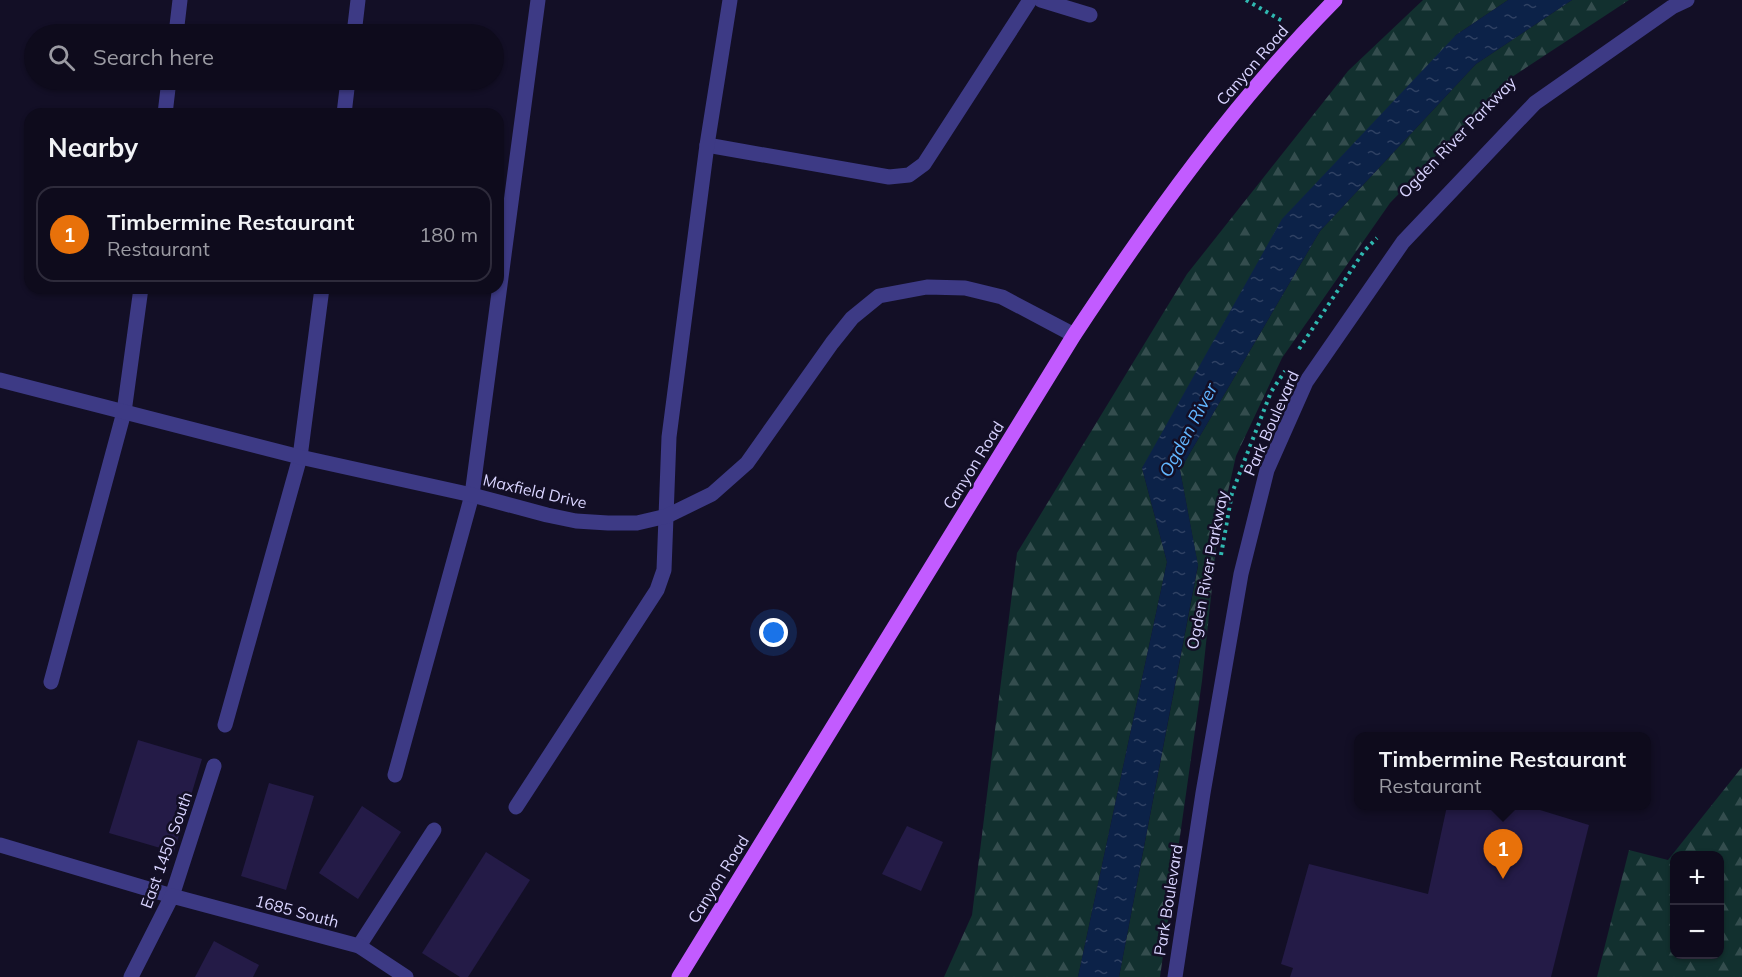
<!DOCTYPE html>
<meta charset="utf-8">
<style>
body{margin:0;font-family:Mulish,sans-serif;background:#171425;color:#f1f3f6}
.controls{position:absolute;right:18px;bottom:18px;display:grid;overflow:hidden;border-radius:12px;box-shadow:0 2px 4px #0004}
.controls button{width:54px;height:54px;display:grid;place-items:center;padding:0;border:0;border-bottom:2px solid #2e2b3b;background:#0e0b1c;color:#f1f3f6;font:30px sans-serif}
.you{position:absolute;left:774px;top:633px;width:21px;height:21px;margin:-15px;border:4px solid #fff;border-radius:50%;background:#1a73e8;box-shadow:0 0 0 9px #1a73e833}
.badge{display:grid;place-items:center;width:39px;height:39px;border-radius:50%;background:#00e5ff;color:#fff;font-size:20px;font-weight:700}
.pin{position:absolute;translate:-50% -50px;filter:drop-shadow(0 2px 3px #0008)}
.pin::after{content:'';position:absolute;top:32px;width:21px;height:18px;background:inherit;clip-path:polygon(0 0,100% 0,50% 100%)}
.popup{position:absolute;left:1354px;top:732px;width:297px;height:78px;box-sizing:border-box;display:grid;place-content:center;border-radius:12px;background:#0e0b1c;filter:drop-shadow(0 2px 4px #0005);font-size:20px;white-space:nowrap;color:#9b9ba3}
.popup b{font-size:22px;color:#f1f3f6}
.popup::after{content:'';position:absolute;left:50%;top:100%;margin-left:-12px;border:12px solid transparent;border-top-color:#0e0b1c}
.list{margin:0;padding:0;list-style:none}
h2{display:flex;justify-content:space-between;align-items:center;height:78px;margin:0;padding:0 24px;font-size:26px}
h2 small{font-size:20px;font-weight:400;color:#9b9ba3}
.list li{display:grid;grid-template-columns:39px 1fr auto;gap:18px;align-items:center;box-sizing:border-box;height:96px;margin:0 12px 12px;padding:0 12px;border:2px solid #2e2b3b;border-radius:18px}
.list b{display:block;font-size:22px;white-space:nowrap}
.list p{margin:0;font-size:20px;white-space:nowrap;color:#9b9ba3}
.list em{font-size:20px;font-style:normal;color:#9b9ba3}
.icon{flex:none;width:33px;height:33px;fill:none;stroke:currentColor;stroke-width:2;stroke-linecap:round;stroke-linejoin:round}
.map{position:relative;flex:none;width:1742px;height:977px;overflow:hidden}
.search{position:absolute;background:#0e0b1c;box-shadow:0 2px 4px #0004;left:24px;top:24px;width:480px;height:66px;display:flex;align-items:center;gap:15px;box-sizing:border-box;padding:0 21px;border-radius:33px;color:#9b9ba3;font-size:22px}
.panel{position:absolute;background:#0e0b1c;box-shadow:0 2px 4px #0004;left:24px;top:108px;width:480px;height:186px;border-radius:18px}
.map>svg:first-child{display:block}
</style>
<div class="map">
<svg width="1742" height="977" viewBox="0 0 1742 977">
<defs>
<pattern id="forest-firs" width="22" height="20" patternUnits="userSpaceOnUse" patternTransform="scale(1.5)"><rect width="22" height="20" fill="#12302f"/><path d="M5 1l3.5 6h-7zM16 11l3.5 6h-7z" fill="#344d4e"/></pattern>
<pattern id="water-ripples" width="26" height="14" patternUnits="userSpaceOnUse" patternTransform="scale(1.5)"><rect width="26" height="14" fill="#0c2248"/><path d="M2 4q2-2 4 0t4 0M15 11q2-2 4 0t4 0" fill="none" stroke="#2f4163"/></pattern>
</defs>
<rect width="100%" height="100%" fill="#130f26"/>
<g fill="url(#forest-firs)" fill-rule="evenodd">
<polygon points="1423,0 1508,0 1456,35 1142,468 1167,562 1078,977 944,977 972,915 1017,553 1187,274 1348,71"/>
<polygon points="1572,0 1629,0 1512,77 1390,203 1282,358 1236,456 1217,540 1202,681 1160,977 1119,977 1198,566 1180,470 1320,231 1476,64"/>
<path d="M1742 767V977H1597L1629 850 1668 860ZM1674 856H1720V954H1674Z"/>
</g>
<polygon fill="url(#water-ripples)" points="1508,0 1572,0 1476,64 1320,231 1180,470 1198,565 1119,977 1078,977 1167,562 1142,468 1282,219 1456,35"/>
<g fill="#241b47">
<polygon points="138,740 202,759 174,852 109,833"/>
<polygon points="269,783 314,796 286,890 241,876"/>
<polygon points="362,806 401,832 358,899 319,873"/>
<polygon points="1447,806 1527,806 1589,825 1551,977 1290,977 1293,968 1281,964 1309,864 1428,894"/>
<polygon points="907,826 943,842 921,891 882,874"/>
<polygon points="486,852 530,880 468,977 460,977 422,953"/>
<polygon points="214,941 259,965 253,977 195,977"/>
</g>
<g fill="none" stroke-linecap="round" stroke-linejoin="round">
<g stroke="#2fb8b0" stroke-width="4" stroke-dasharray="3 4.5" stroke-linecap="butt">
<polyline points="1246,0 1284,22"/>
<polyline points="1299,349 1364,251 1377,238"/>
<polyline points="1221,555 1232,493 1271,392 1285,371"/>
</g>
<g stroke="#3d3a85" stroke-width="15">
<polyline points="1041,0 1090,15"/>
<polyline points="176,34 180,0"/>
<polyline points="354,34 358,0"/>
<polyline points="165,114 169,80"/>
<polyline points="344,114 348,80"/>
<polyline points="707,145 889,177 909,175 924,164 1030,0"/>
<polyline points="51,682 124,412 141,288"/>
<polyline points="225,725 300,457 322,288"/>
<polyline points="395,775 472,495 538,0"/>
<polyline points="516,807 657,590 664,570 669,437 707,145 730,0"/>
<polyline points="0,845 172,896 214,766"/>
<polyline points="359,946 434,830"/>
</g>
<g stroke="#3d3a85" stroke-width="15">
<polyline points="0,380 300,457 472,495 547,515 576,521 608,523 637,523 667,516 712,494 747,463 832,343 852,318 879,296 927,287 965,288 1002,297 1074,335"/>
<polyline points="131,977 172,896 359,946 406,977"/>
<polyline points="1175,977 1203,793 1241,574 1267,470 1306,382 1403,242 1535,103 1672,7 1687,0"/>
</g>
<path stroke="#c25bff" stroke-width="15" d="M679 977 1074 335C1152 217 1235 101 1335 0"/>
</g>
<g text-anchor="middle" dominant-baseline="central" stroke-width="5" stroke-linejoin="round" paint-order="stroke">
<g font-size="16" fill="#d9d4ff" stroke="#130f26">
<text transform="translate(1252 65) rotate(-49)">Canyon Road</text>
<text transform="translate(1457 137) rotate(-46)">Ogden River Parkway</text>
<text transform="translate(1271 423) rotate(-66)">Park Boulevard</text>
<text transform="translate(973 465) rotate(-58)">Canyon Road</text>
<text transform="translate(535 491) rotate(13)">Maxfield Drive</text>
<text transform="translate(1207 570) rotate(-79)">Ogden River Parkway</text>
<text transform="translate(166 850) rotate(-70)">East 1450 South</text>
<text transform="translate(718 879) rotate(-58)">Canyon Road</text>
<text transform="translate(1168 900) rotate(-81)">Park Boulevard</text>
<text transform="translate(297 911) rotate(15)">1685 South</text>
</g>
<g font-size="18" font-style="italic" fill="#62b6ff" stroke="#130f26">
<text transform="translate(1188 430) rotate(-62)">Ogden River</text>
</g>
</g>
</svg>
<div class="controls">
<button>+</button>
<button>−</button>
</div>
<div class="you"></div>
<div class="pin badge" style="left:1503px;top:879px;background:#e8710a">1</div>
<div class="popup"><b>Timbermine Restaurant</b>Restaurant</div>
<div class="search"><svg class="icon" aria-label="search" viewBox="0 0 24 24"><circle cx="10" cy="10" r="6"/><path d="M15 15l6 6"/></svg>Search here</div>
<section class="panel">
<h2>Nearby<small></small></h2>
<ul class="list">
<li><span class="badge" style="background:#e8710a">1</span><div><b>Timbermine Restaurant</b><p>Restaurant</p></div><em>180 m</em></li>
</ul>
</section>
</div>
